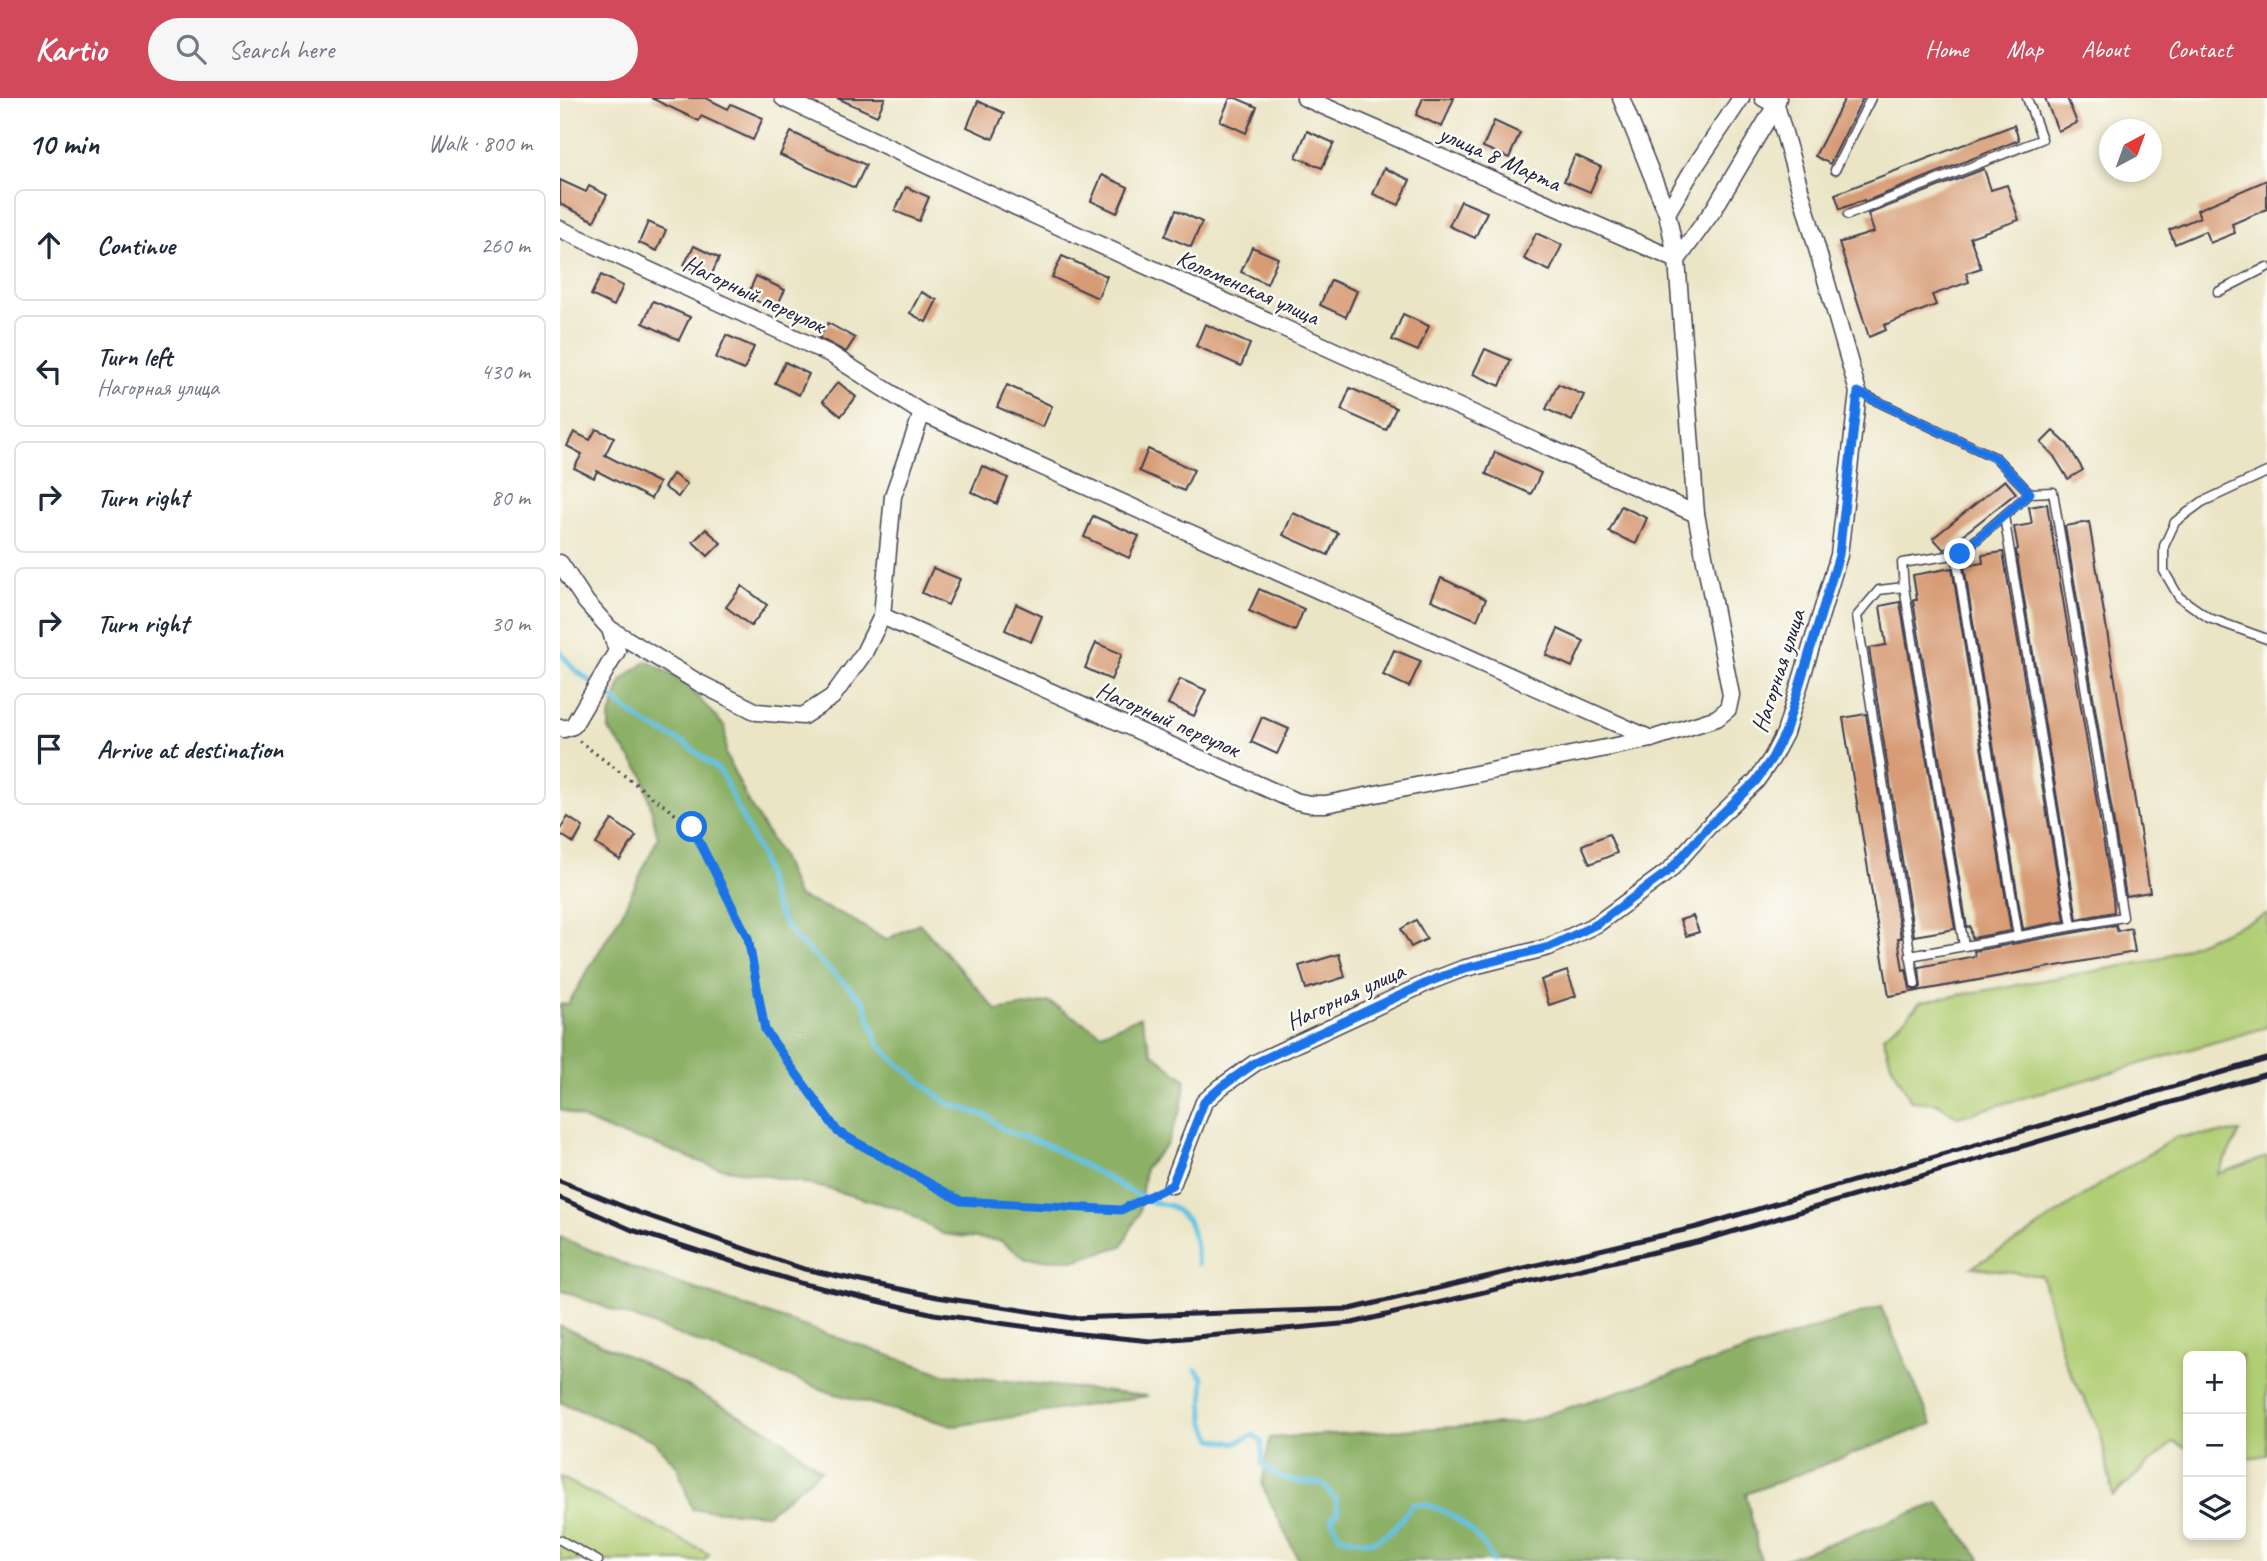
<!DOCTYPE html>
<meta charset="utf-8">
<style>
body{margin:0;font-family:Caveat,sans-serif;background:#f6f6f7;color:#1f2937}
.controls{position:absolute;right:21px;bottom:21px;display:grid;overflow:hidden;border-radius:10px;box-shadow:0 4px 10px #0003}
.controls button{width:63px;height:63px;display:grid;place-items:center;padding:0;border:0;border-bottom:2px solid #e0e1e3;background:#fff;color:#1f2937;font:35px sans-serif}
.compass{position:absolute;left:1539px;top:21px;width:63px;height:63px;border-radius:50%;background:#fff;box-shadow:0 4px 10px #0003;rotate:41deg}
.stop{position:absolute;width:21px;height:21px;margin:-16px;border:5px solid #1a73e8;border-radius:50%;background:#fff}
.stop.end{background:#1a73e8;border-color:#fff;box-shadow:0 2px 7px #0008}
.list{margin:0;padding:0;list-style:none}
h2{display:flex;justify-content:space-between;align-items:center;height:91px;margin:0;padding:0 28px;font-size:30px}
h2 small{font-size:23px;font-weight:400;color:#747a83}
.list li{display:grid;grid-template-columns:46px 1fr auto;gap:21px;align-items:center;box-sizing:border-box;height:112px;margin:0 14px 14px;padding:0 14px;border:2px solid #e0e1e3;border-radius:10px}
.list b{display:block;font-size:26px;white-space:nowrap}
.list p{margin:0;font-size:23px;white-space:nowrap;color:#747a83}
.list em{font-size:23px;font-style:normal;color:#747a83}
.icon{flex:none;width:38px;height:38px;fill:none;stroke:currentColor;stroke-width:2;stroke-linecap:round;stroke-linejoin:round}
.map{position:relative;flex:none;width:1707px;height:1463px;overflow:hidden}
header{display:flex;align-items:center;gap:42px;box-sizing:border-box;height:98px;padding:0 35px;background:#d1495b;color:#fff}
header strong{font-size:33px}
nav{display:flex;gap:38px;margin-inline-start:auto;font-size:24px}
.search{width:490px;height:63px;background:#f6f6f7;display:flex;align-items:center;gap:18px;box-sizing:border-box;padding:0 24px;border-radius:38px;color:#747a83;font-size:26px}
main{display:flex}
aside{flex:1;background:#fff}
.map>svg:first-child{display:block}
</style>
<header>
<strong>Kartio</strong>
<div class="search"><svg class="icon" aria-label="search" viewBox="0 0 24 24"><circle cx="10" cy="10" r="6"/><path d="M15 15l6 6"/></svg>Search here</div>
<nav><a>Home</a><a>Map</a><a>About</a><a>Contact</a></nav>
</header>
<main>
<aside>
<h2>10 min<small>Walk · 800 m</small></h2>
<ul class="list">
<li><svg class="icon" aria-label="ahead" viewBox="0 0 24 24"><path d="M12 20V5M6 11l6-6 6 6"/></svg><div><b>Continue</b></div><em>260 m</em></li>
<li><svg class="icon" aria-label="left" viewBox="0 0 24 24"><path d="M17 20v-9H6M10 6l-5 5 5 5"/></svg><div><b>Turn left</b><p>Нагорная улица</p></div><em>430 m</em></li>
<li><svg class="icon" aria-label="right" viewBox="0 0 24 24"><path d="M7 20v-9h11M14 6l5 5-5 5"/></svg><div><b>Turn right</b></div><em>80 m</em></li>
<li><svg class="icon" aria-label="right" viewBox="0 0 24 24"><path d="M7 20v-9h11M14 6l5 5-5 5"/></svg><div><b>Turn right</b></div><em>30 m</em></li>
<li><svg class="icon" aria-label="arrive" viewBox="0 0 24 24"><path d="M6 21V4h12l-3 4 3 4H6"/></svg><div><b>Arrive at destination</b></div></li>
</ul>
</aside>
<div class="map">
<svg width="1707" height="1463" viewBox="0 0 1707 1463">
<rect width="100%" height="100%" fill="#fdfcf7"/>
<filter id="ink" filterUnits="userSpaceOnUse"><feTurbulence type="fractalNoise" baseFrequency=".0143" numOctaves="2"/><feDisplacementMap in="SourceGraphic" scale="14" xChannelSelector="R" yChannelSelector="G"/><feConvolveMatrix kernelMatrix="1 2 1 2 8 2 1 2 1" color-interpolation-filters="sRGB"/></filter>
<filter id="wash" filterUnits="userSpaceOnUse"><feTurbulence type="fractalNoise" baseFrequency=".00686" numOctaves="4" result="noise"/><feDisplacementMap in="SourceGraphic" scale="28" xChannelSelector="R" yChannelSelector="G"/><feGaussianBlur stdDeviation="1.57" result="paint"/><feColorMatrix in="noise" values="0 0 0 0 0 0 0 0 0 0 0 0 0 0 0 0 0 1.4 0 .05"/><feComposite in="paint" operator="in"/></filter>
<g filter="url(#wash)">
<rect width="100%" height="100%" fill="#ebe5c6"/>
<g fill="#b1cd74" stroke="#6a7858" stroke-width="2">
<polygon points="1707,816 1707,929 1398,1019 1377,1005 1351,1003 1331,965 1323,938 1346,920 1360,904 1596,862"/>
<polygon points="1680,1034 1657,1076 1707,1059 1707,1357 1681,1361 1681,1258 1628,1258 1628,1350 1613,1344 1553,1398 1540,1332 1504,1262 1482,1178 1412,1169 1465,1138 1540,1086 1616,1039"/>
<polygon points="0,1379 149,1456 144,1463 0,1463"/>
</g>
<g fill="#8cb066" stroke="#576950" stroke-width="2">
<polygon points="87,563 123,583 165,629 166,657 190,707 221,758 237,798 286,818 326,842 359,825 437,913 489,904 541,935 580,919 592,955 626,982 621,1011 607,1046 585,1070 579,1116 562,1148 516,1162 466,1161 441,1143 383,1136 340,1111 250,1086 151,1068 94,1046 55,1035 0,1011 0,906 8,906 62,815 98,740 83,676 49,632 49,621 62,582"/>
<polygon points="0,1139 73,1170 384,1276 588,1298 394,1328 272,1295 0,1192"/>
<polygon points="1321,1209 1372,1326 1186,1396 1201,1463 739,1463 702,1387 710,1340 961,1325"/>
<polygon points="0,1228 77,1262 213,1335 261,1372 207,1416 132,1411 117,1368 93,1342 0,1304"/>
<polygon points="1379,1405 1422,1463 1220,1463"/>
</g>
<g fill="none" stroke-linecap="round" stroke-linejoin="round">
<g stroke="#64c2e2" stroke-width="5">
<polyline points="0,554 14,571 86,626 126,646 161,674 201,759 213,804 224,825 238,843 304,903 318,945 333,961 387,1005 427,1018 444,1032 488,1047 588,1103 611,1108 628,1122 635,1143 638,1166"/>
<path d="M636 1272 643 1280 644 1323 653 1341 674 1345 694 1337 702 1344V1366C718 1382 740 1385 762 1385L776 1402 778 1412 772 1421 780 1439 813 1444 833 1432 853 1406C885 1404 920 1436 933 1463"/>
</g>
</g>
<g id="blocks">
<g fill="#d79c76">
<polygon points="91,0 146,0 168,11 171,6 203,20 193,42 141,18 139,23"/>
<polygon points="277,0 325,0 317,18"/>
<polygon points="670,0 676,0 697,9 686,35 660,23"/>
<polygon points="863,0 894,0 882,29 856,17"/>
<polygon points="1285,0 1303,0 1270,66 1255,58"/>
<polygon points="1485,0 1507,0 1517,25 1498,33"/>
<polygon points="418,3 444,15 433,41 407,29"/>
<polygon points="934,23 960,35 949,60 923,49"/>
<polygon points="1454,27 1459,42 1304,104 1304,102 1280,111 1275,96"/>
<polygon points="747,33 774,45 762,70 736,59"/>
<polygon points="231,34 306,67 295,90 220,57"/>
<polygon points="1015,57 1041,69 1030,94 1004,83"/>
<polygon points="824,70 850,82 839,107 813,96"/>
<polygon points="1424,71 1431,92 1447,87 1459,122 1410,139 1421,170 1406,175 1409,184 1372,197 1376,207 1324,227 1326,232 1309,239 1279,145 1314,134 1308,116"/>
<polygon points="542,77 568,89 557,115 531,103"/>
<polygon points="0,82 26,94 29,88 47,97 34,123 0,106"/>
<polygon points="1707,82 1707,111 1672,126 1675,135 1650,145 1645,133 1615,146 1609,132 1640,119 1637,112"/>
<polygon points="346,89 369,99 359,123 335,113"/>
<polygon points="901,103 927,114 915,140 889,128"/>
<polygon points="616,112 642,124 631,149 605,138"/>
<polygon points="88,124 106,132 97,153 79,145"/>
<polygon points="976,135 1002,147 990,173 964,161"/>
<polygon points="134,148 159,160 150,180 124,167"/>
<polygon points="692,149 718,160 707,186 681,174"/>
<polygon points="502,158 547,178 538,200 492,179"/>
<polygon points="41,177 63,188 54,208 31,197"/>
<polygon points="196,178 225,192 215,212 187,198"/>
<polygon points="771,182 797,193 786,219 760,207"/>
<polygon points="361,194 377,202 366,224 350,215"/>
<polygon points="93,203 130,219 119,242 83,225"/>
<polygon points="843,216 869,228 858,253 832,242"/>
<polygon points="268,225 295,240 286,254 259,240"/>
<polygon points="645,226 690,246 681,268 636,248"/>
<polygon points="166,237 194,249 184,272 156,260"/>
<polygon points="925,251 951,262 940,288 913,276"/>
<polygon points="225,264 249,276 239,297 215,285"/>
<polygon points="278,284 296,299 281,318 263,303"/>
<polygon points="998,286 1024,297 1012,323 986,311"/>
<polygon points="447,287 492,308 483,329 437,309"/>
<polygon points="790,290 836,310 826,332 781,312"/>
<polygon points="36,331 54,339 45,357 99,385 91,401 37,373 34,380 14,370 22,356 7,348 14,334 30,342"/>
<polygon points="1493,333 1508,347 1523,372 1508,381 1493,357 1481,345"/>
<polygon points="588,351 634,372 624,393 579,373"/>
<polygon points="935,354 981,375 971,396 926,376"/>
<polygon points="422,368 448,380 437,406 411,394"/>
<polygon points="113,376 127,386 118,399 104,389"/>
<polygon points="1445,382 1456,395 1384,452 1373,440"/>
<polygon points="1487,406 1553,800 1554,814 1517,821 1456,452 1458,451 1454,429 1472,426 1469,409"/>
<polygon points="1061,408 1087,420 1076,446 1049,434"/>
<polygon points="733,415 778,435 768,457 723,437"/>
<polygon points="533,418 579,438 569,460 524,439"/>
<polygon points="1529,424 1590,794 1566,798 1505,428"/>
<polygon points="146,431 161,445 148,458 133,444"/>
<polygon points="1443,454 1505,823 1463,831 1404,468 1423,465 1422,457"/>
<polygon points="373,470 400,481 388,507 362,495"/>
<polygon points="1392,470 1451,833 1412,840 1410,828 1407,829 1353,502 1357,502 1353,477"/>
<polygon points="881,480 926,501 917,522 871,502"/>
<polygon points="182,488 207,507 191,528 166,509"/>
<polygon points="699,491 744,511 735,533 689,513"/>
<polygon points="1340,504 1395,831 1354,838 1309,550 1326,547 1320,508"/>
<polygon points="456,506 482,518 471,544 445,532"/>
<polygon points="998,531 1024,543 1012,569 986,557"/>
<polygon points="536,545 562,556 551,582 525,570"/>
<polygon points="834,552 861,563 849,589 823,577"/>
<polygon points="620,581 646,592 634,618 608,606"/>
<polygon points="1306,616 1341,840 1338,840 1343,872 1346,871 1350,891 1357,892 1361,889 1359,869 1415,858 1414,853 1556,827 1557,833 1571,830 1575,854 1329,898 1283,620"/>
<polygon points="702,619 729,631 717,656 691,644"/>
<polygon points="8,719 23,729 14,745 0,736 0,732"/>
<polygon points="52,722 76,738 60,762 36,746"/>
<polygon points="1049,736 1057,755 1030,766 1022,747"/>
<polygon points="1133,818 1139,834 1126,838 1120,822"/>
<polygon points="856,822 867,841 851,849 841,831"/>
<polygon points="779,856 785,879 746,891 739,868"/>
<polygon points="1007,873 1016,898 989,907 981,882"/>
</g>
</g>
</g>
<g filter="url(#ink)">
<use href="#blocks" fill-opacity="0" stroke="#403f50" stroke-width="2"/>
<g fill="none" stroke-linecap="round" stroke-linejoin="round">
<g stroke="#403f50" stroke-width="11">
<g id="service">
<polyline points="1275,72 1311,0"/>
<polyline points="1288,117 1482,41 1467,0"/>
<polyline points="1658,194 1707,169"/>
<polyline points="1298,294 1436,360 1470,395"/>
<polyline points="1707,374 1642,404 1615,424 1604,448 1604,473 1619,499 1649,520 1707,541"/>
<polyline points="1444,418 1512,828"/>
<polyline points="1396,457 1458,838"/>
<polyline points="1344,489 1404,848"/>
<polyline points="1350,858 1563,819 1493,394 1470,395 1400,456 1342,465 1344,489 1319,492 1297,518 1355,886"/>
<polyline points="0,1442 38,1463"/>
</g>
</g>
<g stroke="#403f50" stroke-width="19">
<g id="minor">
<polyline points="223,0 478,119 1136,416"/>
<polyline points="745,0 1117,162 1154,111 1216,7 1203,0"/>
<polyline points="1107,115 1132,73 1181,0"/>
<polyline points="0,131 270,256 362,315 1091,641"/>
<polyline points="362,315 333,398 322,518 735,703 750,706 766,706 1091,641 1157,620 1168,611 1171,597 1136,416 1117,162 1107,115 1061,0"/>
<polyline points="0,465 26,504 50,531 57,553 13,628 4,631 0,629"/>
<polyline points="50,531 139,585 197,614 243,618 272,599 304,555 322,518"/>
<polyline points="612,1087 644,1004 661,989 695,965 871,883 902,871 989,849 1037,826 1110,772 1148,729 1196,683 1212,660 1225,635 1279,457 1298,294 1216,7 1218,0"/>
</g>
</g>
<polyline stroke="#403f50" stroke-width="3.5" stroke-dasharray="2 5" stroke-linecap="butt" points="19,643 132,729 188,840 205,932 278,1034 401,1103 561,1112 599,1093"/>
<use href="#service" stroke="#fff" stroke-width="8"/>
<use href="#minor" stroke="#fff" stroke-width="16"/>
<g stroke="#22223b" stroke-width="5">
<polyline points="0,1083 77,1114 244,1171 377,1199 512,1220 790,1211 1137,1129 1707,961"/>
<polyline points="0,1100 72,1132 240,1185 374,1216 511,1235 591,1243 792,1225 1141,1143 1707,976"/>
</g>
</g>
</g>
<g fill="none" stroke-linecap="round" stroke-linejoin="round" filter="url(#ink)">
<polyline stroke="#1a73e8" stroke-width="9" points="132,729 188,840 205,932 278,1034 401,1103 561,1112 612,1087 644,1004 661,989 695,965 871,883 902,871 989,849 1037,826 1110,772 1148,729 1196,683 1212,660 1225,635 1279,457 1298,294 1436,360 1470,395 1400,456"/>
</g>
<g text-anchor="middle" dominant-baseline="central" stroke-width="5" stroke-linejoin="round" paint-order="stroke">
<g font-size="24" fill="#22223b" stroke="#fdfcf7">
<text transform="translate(940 60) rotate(24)">улица 8 Марта</text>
<text transform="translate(688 189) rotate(24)">Коломенская улица</text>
<text transform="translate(194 196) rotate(25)">Нагорный переулок</text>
<text transform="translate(1218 573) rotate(-72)">Нагорная улица</text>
<text transform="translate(608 621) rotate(24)">Нагорный переулок</text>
<text transform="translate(785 898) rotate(-25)">Нагорная улица</text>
</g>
</g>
</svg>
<div class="controls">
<button>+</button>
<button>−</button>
<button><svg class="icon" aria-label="layers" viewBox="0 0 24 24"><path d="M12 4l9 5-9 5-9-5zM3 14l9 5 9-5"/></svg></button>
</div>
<svg class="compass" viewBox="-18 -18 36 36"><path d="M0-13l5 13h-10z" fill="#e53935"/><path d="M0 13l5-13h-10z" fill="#747a83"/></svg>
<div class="stop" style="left:132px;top:729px"></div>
<div class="stop end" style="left:1400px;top:456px"></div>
</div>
</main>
